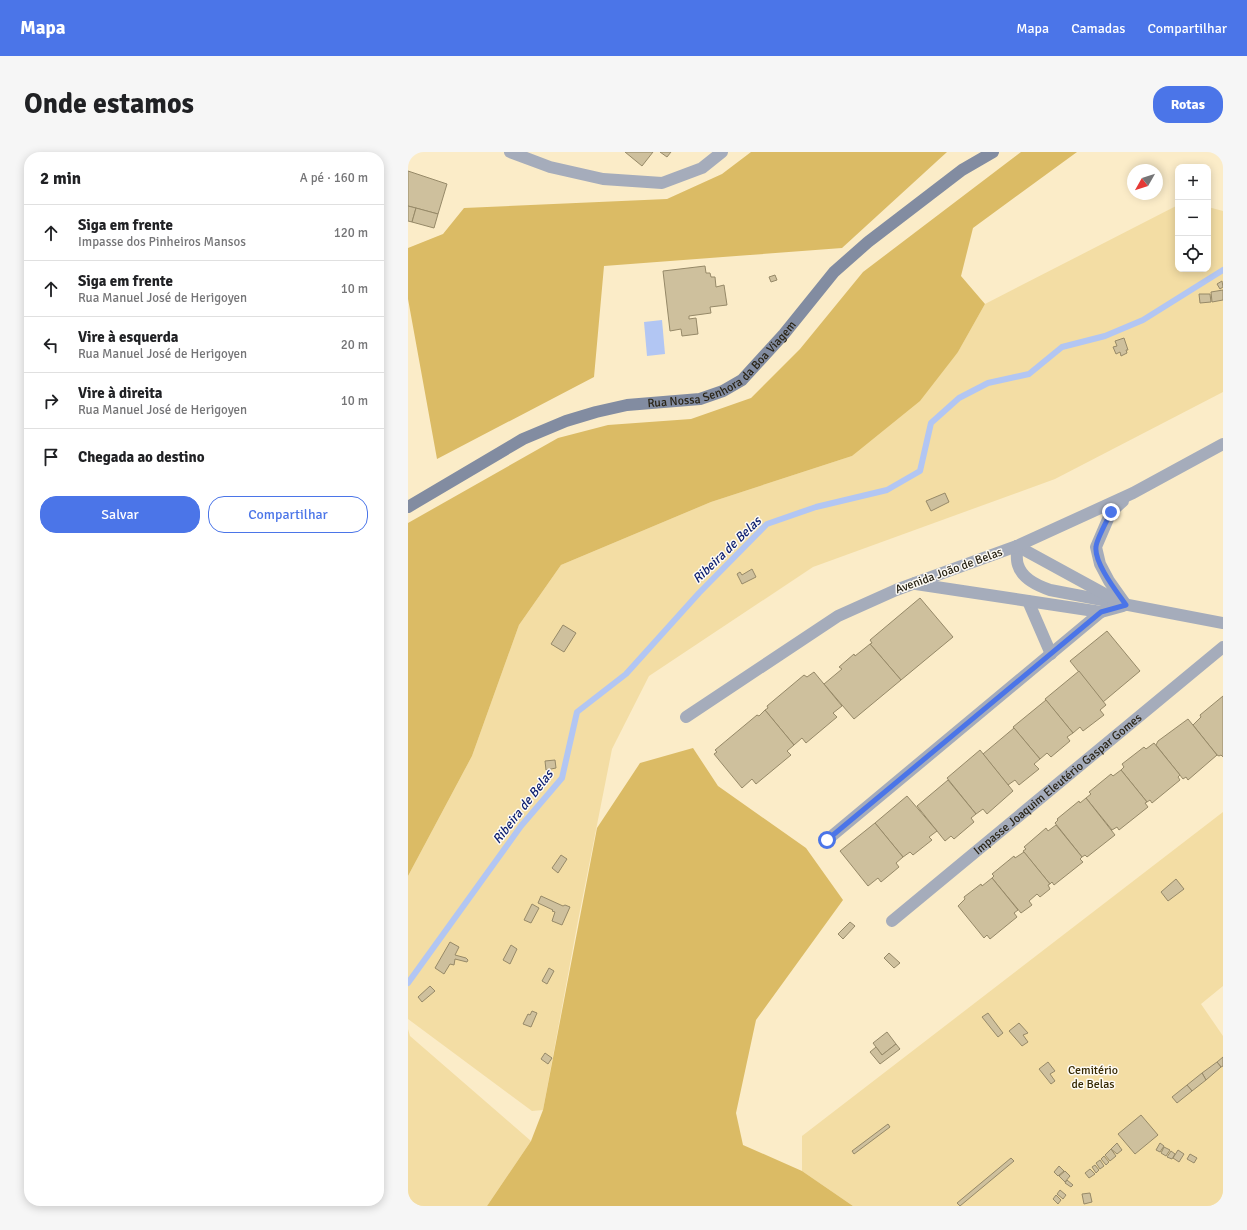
<!DOCTYPE html>
<html lang="pt">
<meta charset="utf-8">
<style>
body{margin:0;font-family:Signika,sans-serif;background:#f6f6f6;color:#202124}
.controls{position:absolute;right:12px;top:12px;display:grid;overflow:hidden;border-radius:8px;box-shadow:0 2px 10px #0003}
.controls button{width:36px;height:36px;display:grid;place-items:center;padding:0;border:0;border-bottom:1px solid #e0e0e0;background:#fff;color:#202124;font:20px sans-serif}
.compass{position:absolute;left:719px;top:12px;width:36px;height:36px;border-radius:50%;background:#fff;box-shadow:0 2px 10px #0003;rotate:231deg}
.stop{position:absolute;width:12px;height:12px;margin:-9px;border:3px solid #4b75e8;border-radius:50%;background:#fff}
.stop.end{background:#4b75e8;border-color:#fff;box-shadow:0 1px 4px #0008}
.list{margin:0;padding:0;list-style:none}
h2{display:flex;justify-content:space-between;align-items:center;height:52px;margin:0;padding:0 16px;font-size:17px}
h2 small{font-size:13px;font-weight:400;color:#757577}
.list li{display:grid;grid-template-columns:26px 1fr auto;gap:12px;align-items:center;box-sizing:border-box;height:56px;padding:0 16px;border-top:1px solid #e0e0e0}
.list b{display:block;font-size:15px;white-space:nowrap}
.list p{margin:0;font-size:13px;white-space:nowrap;color:#757577}
.list em{font-size:13px;font-style:normal;color:#757577}
.actions{display:flex;gap:8px;padding:12px 16px}
.actions a{flex:1;padding:9px 0;border:1px solid #4b75e8;border-radius:16px;text-align:center;font-size:14px;color:#4b75e8}
.actions .main{background:#4b75e8;color:#fff}
.icon{flex:none;width:22px;height:22px;fill:none;stroke:currentColor;stroke-width:2;stroke-linecap:round;stroke-linejoin:round}
.map{position:relative;flex:none;width:815px;height:1054px;overflow:hidden;border-radius:16px}
header{display:flex;align-items:center;gap:24px;box-sizing:border-box;height:56px;padding:0 20px;background:#4b75e8;color:#fff}
header strong{font-size:19px}
nav{display:flex;gap:22px;margin-inline-start:auto;font-size:14px}
.intro{display:flex;align-items:center;justify-content:space-between;box-sizing:border-box;height:96px;padding:0 24px}
h1{margin:0;font-size:28px}
.button{padding:10px 18px;border-radius:16px;background:#4b75e8;color:#fff;font-size:14px;font-weight:700}
main{display:flex;gap:24px;padding:0 24px}
aside{flex:1;background:#fff;border-radius:16px;box-shadow:0 2px 10px #0003}
.map>svg:first-child{display:block}
</style>
<header>
<strong>Mapa</strong>
<nav><a>Mapa</a><a>Camadas</a><a>Compartilhar</a></nav>
</header>
<div class="intro"><h1>Onde estamos</h1><a class="button">Rotas</a></div>
<main>
<aside>
<h2>2 min<small>A pé · 160 m</small></h2>
<ul class="list">
<li><svg class="icon" aria-label="ahead" viewBox="0 0 24 24"><path d="M12 20V5M6 11l6-6 6 6"/></svg><div><b>Siga em frente</b><p>Impasse dos Pinheiros Mansos</p></div><em>120 m</em></li>
<li><svg class="icon" aria-label="ahead" viewBox="0 0 24 24"><path d="M12 20V5M6 11l6-6 6 6"/></svg><div><b>Siga em frente</b><p>Rua Manuel José de Herigoyen</p></div><em>10 m</em></li>
<li><svg class="icon" aria-label="left" viewBox="0 0 24 24"><path d="M17 20v-9H6M10 6l-5 5 5 5"/></svg><div><b>Vire à esquerda</b><p>Rua Manuel José de Herigoyen</p></div><em>20 m</em></li>
<li><svg class="icon" aria-label="right" viewBox="0 0 24 24"><path d="M7 20v-9h11M14 6l5 5-5 5"/></svg><div><b>Vire à direita</b><p>Rua Manuel José de Herigoyen</p></div><em>10 m</em></li>
<li><svg class="icon" aria-label="arrive" viewBox="0 0 24 24"><path d="M6 21V4h12l-3 4 3 4H6"/></svg><div><b>Chegada ao destino</b></div></li>
</ul>
<div class="actions"><a class="main">Salvar</a><a>Compartilhar</a></div>
</aside>
<div class="map">
<svg width="815" height="1054" viewBox="0 0 815 1054">
<rect width="100%" height="100%" fill="#fbecc8"/>
<g fill="#f3dda4">
<polygon points="770,53 770,117 800,117 800,55 815,59 815,240 647,327 405,415 241,524 204,597 169,774 135,958 124,959 0,867 0,724 64,604 111,473 153,413 303,350 444,304 550,200 577,152"/>
<polygon points="815,660 815,834 793,852 815,884 815,1054 445,1054 394,1019 394,984"/>
<polygon points="0,877 2,884 123,989 79,1054 0,1054"/>
</g>
<g fill="#dbbb65">
<polygon points="343,0 539,0 434,96 196,114 186,225 29,307 0,147 0,96 35,82 56,56 259,47 314,22"/>
<polygon points="613,0 669,0 565,76 553,124 577,152 550,200 512,249 444,304 303,350 153,413 111,473 64,604 0,724 0,371 150,286 200,273 283,267 343,246 392,197 455,120"/>
<polygon points="285,596 310,634 398,696 435,748 348,868 328,961 335,993 394,1019 445,1054 79,1054 123,989 135,958 189,676 232,611"/>
</g>
<polygon fill="#b2c6f3" points="254,168 257,202 239,204 236,170"/>
<g fill="none" stroke-linecap="round" stroke-linejoin="round">
<polyline stroke="#b2c6f3" stroke-width="6" points="0,831 113,674 154,626 169,560 218,522 291,441 359,372 408,355 479,338 512,319 523,271 551,246 580,231 621,222 654,195 697,184 735,168 815,118"/>
</g>
<g fill="#cec09d" stroke="#968968">
<polygon points="217,0 245,0 234,14"/>
<polygon points="252,0 263,0 259,5"/>
<polygon points="0,19 39,32 30,62 0,54"/>
<polygon points="0,54 8,56 4,70 0,69"/>
<polygon points="8,56 30,62 26,76 4,70"/>
<polygon points="297,114 298,121 302,121 303,125 307,125 308,135 316,133 319,153 302,155 303,161 281,164 281,167 288,166 290,182 274,184 273,177 262,179 255,119"/>
<polygon points="367,123 369,128 363,130 361,125"/>
<polygon points="814,129 815,135 812,137 809,132"/>
<polygon points="815,138 815,148 804,150 803,140"/>
<polygon points="791,142 802,142 803,150 792,151"/>
<polygon points="716,186 720,198 718,198 719,201 713,204 712,200 708,202 705,195 709,194 707,189"/>
<polygon points="537,341 541,350 523,359 518,349"/>
<polygon points="344,417 348,425 334,432 329,422 332,420 334,423"/>
<polygon points="512,446 545,485 493,528 462,492 464,491 462,488"/>
<polygon points="155,473 168,481 156,500 143,492"/>
<polygon points="699,479 732,519 695,550 662,509"/>
<polygon points="462,492 493,528 446,567 416,532 434,517 431,515 446,502 447,504"/>
<polygon points="671,519 698,553 692,558 696,563 675,579 672,575 665,581 637,547"/>
<polygon points="406,520 434,554 425,561 429,565 398,591 394,586 386,593 357,558 360,556 359,554 396,523 399,525"/>
<polygon points="815,544 815,605 813,603 811,604 809,603 785,573 793,565 792,563"/>
<polygon points="638,548 665,581 659,585 662,589 643,605 639,601 632,607 605,575"/>
<polygon points="357,558 386,593 379,599 383,603 348,632 344,627 334,636 306,602 309,600 307,598 349,563 351,564"/>
<polygon points="780,567 809,603 780,628 778,625 775,627 748,593 750,589"/>
<polygon points="606,576 632,607 626,612 631,617 611,633 607,628 600,633 575,602"/>
<polygon points="746,591 772,623 770,625 772,628 744,651 742,648 739,650 713,618 716,615 714,612 736,595 738,597"/>
<polygon points="572,598 605,639 579,662 575,657 568,662 539,626"/>
<polygon points="147,608 148,616 138,618 137,609"/>
<polygon points="713,618 739,650 737,651 740,655 711,678 709,675 704,678 678,646 683,642 681,640 703,622 705,624"/>
<polygon points="540,628 568,662 563,666 566,670 546,687 543,684 537,689 509,654"/>
<polygon points="499,644 529,679 521,685 524,688 505,703 502,700 495,705 467,671"/>
<polygon points="678,646 707,683 679,705 677,703 674,705 647,671 650,668 649,667 671,649 672,651"/>
<polygon points="467,671 495,705 488,711 491,715 473,730 470,726 460,734 432,699"/>
<polygon points="648,673 674,705 672,707 675,710 646,733 644,730 642,732 615,699 618,697 616,695 638,676 640,679"/>
<polygon points="616,700 642,732 640,733 642,737 632,745 629,742 621,749 624,753 613,761 584,726 586,724 584,722 606,704 607,706"/>
<polygon points="153,703 159,707 150,721 144,716"/>
<polygon points="584,726 610,758 606,761 609,765 582,787 579,783 576,786 550,754 557,747 556,745 573,732 574,734"/>
<polygon points="768,727 776,737 760,749 753,740"/>
<polygon points="133,744 155,754 157,753 162,755 154,773 144,769 147,760 144,759 145,758 130,751"/>
<polygon points="124,752 131,756 123,771 116,768"/>
<polygon points="442,770 447,774 435,787 430,782"/>
<polygon points="42,790 51,795 47,803 58,806 60,808 59,810 47,807 46,813 42,812 36,822 27,816"/>
<polygon points="103,793 109,797 102,812 95,808"/>
<polygon points="481,801 492,811 486,816 476,806"/>
<polygon points="141,816 146,819 139,832 134,829"/>
<polygon points="22,834 27,839 14,850 10,845"/>
<polygon points="124,859 129,861 123,875 115,872 120,862 122,863"/>
<polygon points="580,861 595,881 590,885 574,865"/>
<polygon points="611,871 620,881 615,883 620,890 614,894 601,879"/>
<polygon points="479,880 488,892 474,903 465,891"/>
<polygon points="488,892 492,897 472,912 462,900 468,895 474,903"/>
<polygon points="137,901 144,906 140,912 133,907"/>
<polygon points="815,905 815,914 813,915 809,910"/>
<polygon points="640,910 647,919 642,922 647,929 643,932 631,917"/>
<polygon points="809,910 813,915 798,928 794,921"/>
<polygon points="794,921 798,928 784,939 779,933"/>
<polygon points="779,933 784,939 769,951 764,945"/>
<polygon points="733,963 750,983 727,1002 710,982"/>
<polygon points="480,972 482,975 446,1002 444,999"/>
<polygon points="709,991 714,998 709,1002 703,997"/>
<polygon points="752,991 756,994 752,1000 748,998"/>
<polygon points="756,995 762,998 758,1004 753,1001"/>
<polygon points="703,997 708,1004 702,1009 697,1003"/>
<polygon points="770,998 776,1002 771,1010 765,1006"/>
<polygon points="763,999 767,1002 764,1007 759,1005"/>
<polygon points="782,1002 789,1006 786,1011 779,1007"/>
<polygon points="696,1004 701,1010 698,1013 693,1007"/>
<polygon points="603,1006 606,1009 552,1054 549,1051"/>
<polygon points="692,1008 696,1014 692,1017 688,1011"/>
<polygon points="687,1013 691,1018 688,1021 684,1015"/>
<polygon points="651,1014 656,1019 650,1024 646,1020"/>
<polygon points="682,1017 687,1022 681,1026 677,1021"/>
<polygon points="657,1019 662,1024 657,1030 651,1024"/>
<polygon points="659,1028 665,1033 663,1035 657,1031"/>
<polygon points="652,1038 658,1043 655,1047 649,1042"/>
<polygon points="682,1041 684,1050 676,1052 674,1042"/>
<polygon points="648,1043 653,1048 650,1052 645,1047"/>
</g>
<g fill="none" stroke-linecap="round" stroke-linejoin="round">
<g stroke="#a5acbb" stroke-width="12">
<polyline points="102,0 142,15 195,27 254,31 294,16 314,0"/>
<polyline points="620,449 643,502"/>
<polyline points="278,565 430,464 488,438 507,431"/>
<polyline points="419,688 693,460"/>
<path id="s1" d="M484 769 815 495"/>
</g>
<g stroke="#a5acbb" stroke-width="12">
<polyline points="715,349 703,360 688,395 692,412 701,429 718,453"/>
<path d="M609 394C609 400 608 408 610 413 614 427 630 434 642 438L815 471"/>
<polyline points="609,394 706,447"/>
<polyline points="507,431 609,394 725,341 815,292"/>
<polyline points="508,432 693,460 715,454"/>
</g>
<path stroke="#828ca1" stroke-width="12" id="s2" d="M0 355 115 287 158 269 188 260 219 253 292 247 315 239 334 228 376 182 426 120 460 90 554 18 585 0"/>
</g>
<g fill="none" stroke-linecap="round" stroke-linejoin="round">
<path stroke="#4b75e8" stroke-width="5" d="M419 688 693 460 718 453C709 440 686 411 688 395 688 388 700 367 703 360"/>
</g>
<g text-anchor="middle" dominant-baseline="central" stroke-width="3" stroke-linejoin="round" paint-order="stroke">
<g font-size="12" fill="#2a2517" stroke="#fdfaf3">
<text stroke="none"><textPath href="#s2" startOffset="352">Rua Nossa Senhora da Boa Viagem</textPath></text>
<text transform="translate(541 419) rotate(-20)">Avenida João de Belas</text>
<text stroke="none"><textPath href="#s1" startOffset="215">Impasse Joaquim Eleutério Gaspar Gomes</textPath></text>
</g>
<g font-size="12" fill="#352801" stroke="#fdfaf3">
<text x="685" y="918">Cemitério<tspan x="685" dy="14">de Belas</tspan></text>
</g>
<g font-size="13" font-style="italic" fill="#0a1d70" stroke="#fdfaf3">
<text transform="translate(319 398) rotate(-44)">Ribeira de Belas</text>
<text transform="translate(115 655) rotate(-52)">Ribeira de Belas</text>
</g>
</g>
</svg>
<div class="controls">
<button>+</button>
<button>−</button>
<button><svg class="icon" aria-label="locate" viewBox="0 0 24 24"><circle cx="12" cy="12" r="6"/><path d="M12 2v4M12 18v4M2 12h4M18 12h4"/></svg></button>
</div>
<svg class="compass" viewBox="-18 -18 36 36"><path d="M0-13l5 13h-10z" fill="#e53935"/><path d="M0 13l5-13h-10z" fill="#757577"/></svg>
<div class="stop" style="left:419px;top:688px"></div>
<div class="stop end" style="left:703px;top:360px"></div>
</div>
</main>
